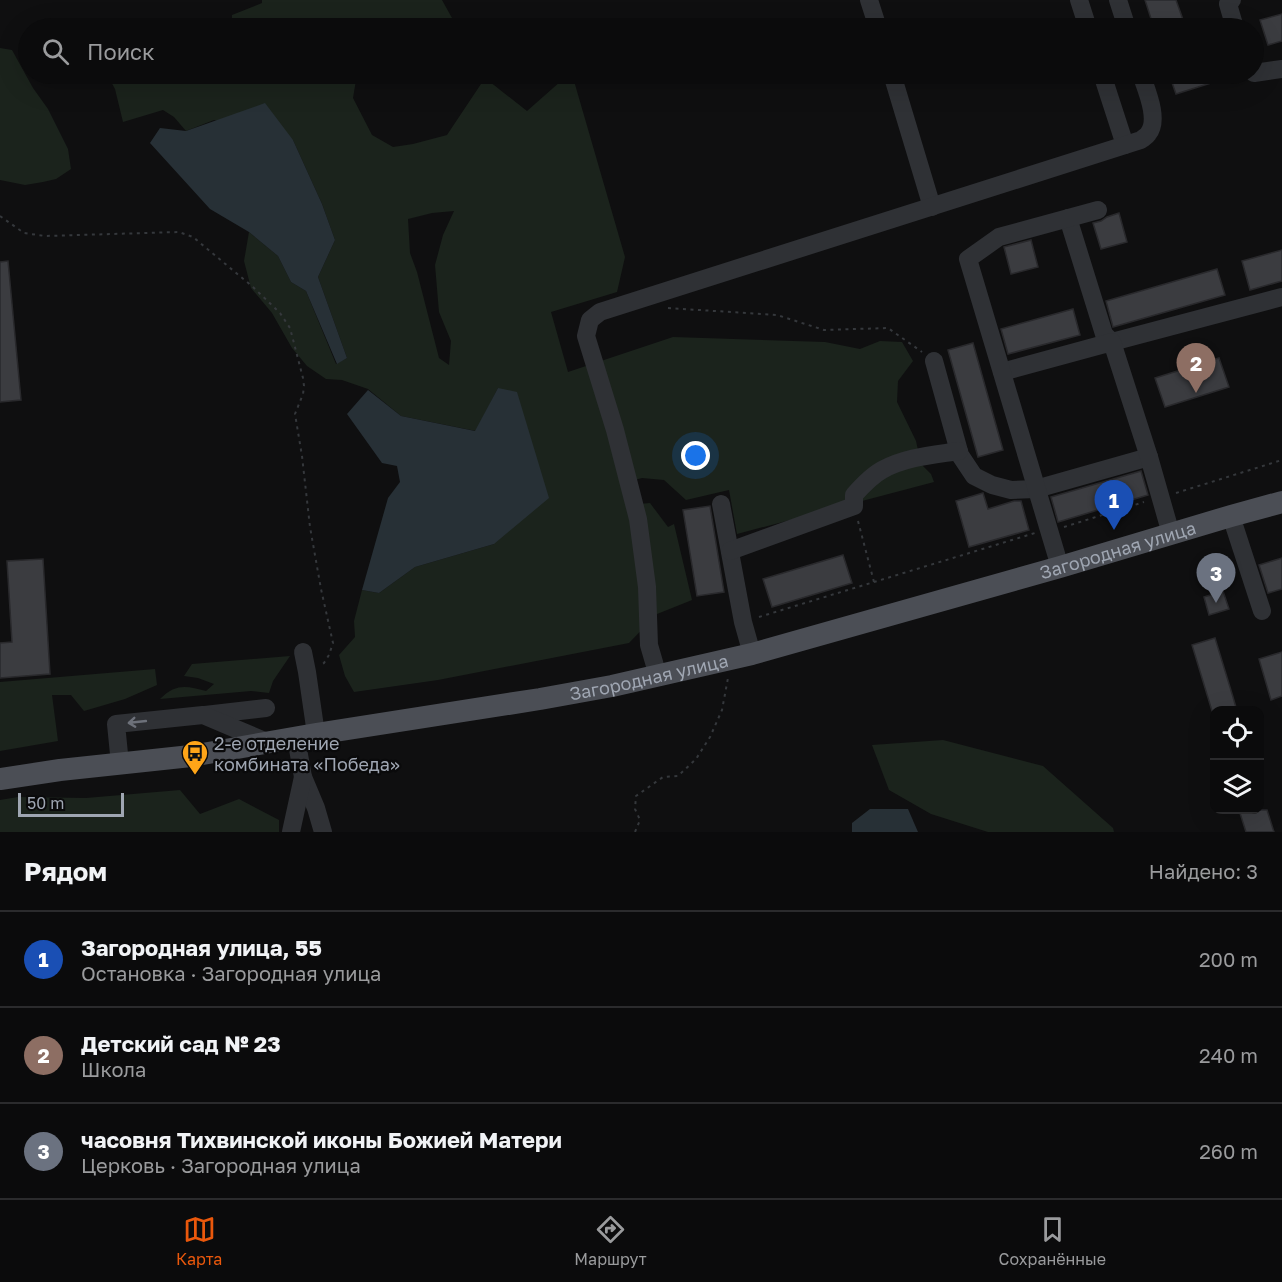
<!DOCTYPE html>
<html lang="ru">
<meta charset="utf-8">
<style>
body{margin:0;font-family:"Golos Text",sans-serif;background:#141415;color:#f1f3f6}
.controls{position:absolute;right:18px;bottom:18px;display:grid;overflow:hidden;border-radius:12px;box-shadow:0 6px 24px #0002}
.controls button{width:54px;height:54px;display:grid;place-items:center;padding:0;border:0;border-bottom:2px solid #2b2b2d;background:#0b0b0c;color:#f1f3f6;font:30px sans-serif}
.scale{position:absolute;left:18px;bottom:15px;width:106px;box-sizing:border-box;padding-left:6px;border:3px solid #9fa6b2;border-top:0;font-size:16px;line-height:21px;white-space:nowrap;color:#9fa6b2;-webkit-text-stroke:4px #0a0a0b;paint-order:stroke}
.you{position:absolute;left:696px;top:456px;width:21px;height:21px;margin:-15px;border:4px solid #fff;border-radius:50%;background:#1a73e8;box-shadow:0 0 0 9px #1a73e833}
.badge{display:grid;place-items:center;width:39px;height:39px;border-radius:50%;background:#ea580c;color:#fff;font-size:20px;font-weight:700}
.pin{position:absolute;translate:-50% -50px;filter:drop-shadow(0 2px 3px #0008)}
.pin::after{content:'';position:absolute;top:32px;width:21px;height:18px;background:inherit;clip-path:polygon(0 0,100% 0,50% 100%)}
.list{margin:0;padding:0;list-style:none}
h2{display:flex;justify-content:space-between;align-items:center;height:78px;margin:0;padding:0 24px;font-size:26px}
h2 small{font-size:20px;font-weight:400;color:#9a9b9d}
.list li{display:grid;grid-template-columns:39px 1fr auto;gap:18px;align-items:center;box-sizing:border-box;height:96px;padding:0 24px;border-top:2px solid #2b2b2d}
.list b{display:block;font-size:22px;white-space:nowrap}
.list p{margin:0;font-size:20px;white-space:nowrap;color:#9a9b9d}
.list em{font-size:20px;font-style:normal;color:#9a9b9d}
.icon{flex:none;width:33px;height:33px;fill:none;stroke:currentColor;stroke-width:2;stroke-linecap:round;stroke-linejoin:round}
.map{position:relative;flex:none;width:1282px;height:832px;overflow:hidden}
.search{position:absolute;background:#0b0b0c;box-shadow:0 6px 24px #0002;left:18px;right:18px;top:18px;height:66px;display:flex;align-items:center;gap:15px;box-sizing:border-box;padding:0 21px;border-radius:33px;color:#9a9b9d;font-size:22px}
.sheet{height:366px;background:#0b0b0c}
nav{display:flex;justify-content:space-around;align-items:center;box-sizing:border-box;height:84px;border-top:2px solid #2b2b2d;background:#0b0b0c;font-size:16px;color:#9a9b9d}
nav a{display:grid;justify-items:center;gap:3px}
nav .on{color:#ea580c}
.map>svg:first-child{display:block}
</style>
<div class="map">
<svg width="1282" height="832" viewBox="0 0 1282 832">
<rect width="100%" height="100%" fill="#0f0f10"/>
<g fill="#1b231c" fill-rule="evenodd">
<polygon points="262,0 442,0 457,27 454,28 232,28 232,15 262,3"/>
<polygon points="0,48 12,50 33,88 48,109 68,149 71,169 56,179 43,182 25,185 0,180"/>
<path d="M107 74H357L353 98 372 135 393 147 413 144 447 135 485 78 527 111 569 74H572L625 257 617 292 551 312 568 372 673 337 825 342 860 349 880 341 902 342 913 361 898 381 897 402 916 441 921 464 931 474 934 482 737 534 729 490 686 500 664 480 642 478 624 483 628 505 650 503 668 527 674 524 692 600 657 614 629 643 438 680 354 692 345 676 339 655 355 637 354 621 362 590 379 593 415 567 494 544 498 388 476 431 401 416 368 389 342 380 326 379 307 366 292 348 272 313 251 288 244 261 249 232 278 256 291 282 306 291 336 364 347 358 318 277 335 240 322 204 293 140 214 120 186 131 174 117 163 110 123 122 115 89ZM454 211 443 235 435 265 439 312 451 341 449 365 439 358 417 272 410 253 408 219 432 213Z"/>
<path d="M290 656 273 681 269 693 251 691 160 699C176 683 187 686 206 691L214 684 198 678 184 676 192 664Z"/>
<polygon points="155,669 157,685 125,699 84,711 71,695 52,695 58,741 0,751 0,682"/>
<polygon points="943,740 1043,766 1113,828 1114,832 988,832 931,814 889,790 872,745"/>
<polygon points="180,790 200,814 239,799 279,820 279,832 0,832 0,800 18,797 86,798"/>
</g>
<g fill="#273036">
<polygon points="265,103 293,140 322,204 335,240 318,277 347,358 337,364 306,291 291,282 278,256 249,232 210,209 150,143 160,128 186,131"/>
<polygon points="498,388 517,392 549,498 494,544 415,567 379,593 362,590 388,498 400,482 397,466 382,463 347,414 368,390 401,416 475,431"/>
<polygon points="870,809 908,809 918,832 852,832 852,823"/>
</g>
<g fill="#3b3c40" stroke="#29292c" stroke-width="1.5">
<polygon points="1145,0 1176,0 1186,28 1154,28"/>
<polygon points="1282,14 1282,41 1268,45 1260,20"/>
<polygon points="1169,74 1232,74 1233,76 1176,94"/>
<polygon points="1119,213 1127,242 1101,249 1093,223 1101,221 1107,217"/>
<polygon points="1031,240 1038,267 1011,274 1004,247"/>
<polygon points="1282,250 1282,281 1250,290 1242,261"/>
<polygon points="8,261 21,400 0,402 0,262"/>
<polygon points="1217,269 1225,295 1113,327 1106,301"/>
<polygon points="1073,309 1080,335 1008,354 1001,329"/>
<polygon points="973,343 1003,450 978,457 948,350"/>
<polygon points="1219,358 1229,387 1165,407 1155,378"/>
<polygon points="1141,471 1148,495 1058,522 1051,497"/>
<polygon points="983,493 988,509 1014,501 1021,501 1029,530 969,547 956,501"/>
<polygon points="710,506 724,592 697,596 683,510"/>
<polygon points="843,555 852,583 772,607 763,579"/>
<polygon points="1282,558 1282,589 1268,593 1259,565"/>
<polygon points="43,559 50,674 0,678 0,643 12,642 7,561"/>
<polygon points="1223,591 1229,609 1209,615 1204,597"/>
<polygon points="1215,638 1233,697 1237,711 1212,711 1192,645"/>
<polygon points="1282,652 1282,696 1271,700 1259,659"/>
<polygon points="1239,810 1267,810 1274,832 1246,832"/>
</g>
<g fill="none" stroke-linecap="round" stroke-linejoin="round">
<g stroke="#35383c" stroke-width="2" stroke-dasharray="3 4.5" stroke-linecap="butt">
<polyline points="0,216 24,233 45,236 179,232 193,237 253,287 280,313 290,328 303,378 304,386 303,394 295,414 302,456 310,527 321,589 333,643 329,655 324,663 320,665"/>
<polyline points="668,308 777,315 824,330 888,328 922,352"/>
<polyline points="1176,493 1282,460"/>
<polyline points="858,521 874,582"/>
<polyline points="1064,527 1144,502"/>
<polyline points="759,617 1035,533"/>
<polyline points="635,832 640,820 635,809 636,796 663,777 678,776 696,759 710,737 722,710 728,678"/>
</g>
<g stroke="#2f3135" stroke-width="18">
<polyline points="869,0 878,28"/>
<polyline points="1079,0 1088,28"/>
<polyline points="1118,0 1127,28"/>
<polyline points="1232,0 1228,4 1235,28"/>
<polyline points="1254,73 1282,69"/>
<polyline points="892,74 932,207"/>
<polyline points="1102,74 1125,145"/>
<polyline points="1068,218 1104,334 1112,342 1282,297"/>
<polyline points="934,361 960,455 974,476 992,485 1011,490 1036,489 1149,457"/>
<polyline points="1002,372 1112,342 1149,457 1171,534"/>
<polyline points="721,504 743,622 752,654"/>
<polyline points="1231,516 1262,611"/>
<path d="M730 551 854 506V495C862 486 871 476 882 470 905 457 933 455 959 451"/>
<polyline points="1060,567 968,259 999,237 1098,210"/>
<polyline points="303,652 307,672 316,734"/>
<path d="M658 676 649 645 647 587 638 519 615 430 586 336 590 320 600 312 1141 140C1143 138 1146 137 1148 134 1160 120 1146 89 1141 74"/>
<polyline points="205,715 266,708"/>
<polyline points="296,738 303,777 316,808 323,832"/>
<polyline points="120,764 116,724 203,715 267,742"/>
<polyline points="291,832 303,777"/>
</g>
<path stroke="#4b4e55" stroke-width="22" id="s1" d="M0 779 60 770 191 756 316 734 540 699 612 686 752 654 1060 567 1231 516 1282 502"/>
</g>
<defs><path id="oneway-shaft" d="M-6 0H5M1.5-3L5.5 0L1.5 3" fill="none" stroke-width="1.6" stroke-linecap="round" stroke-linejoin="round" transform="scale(1.5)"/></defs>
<use stroke="#6d717a" href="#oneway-shaft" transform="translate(137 722) rotate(174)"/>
<defs>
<g id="bus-pin" transform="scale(1.35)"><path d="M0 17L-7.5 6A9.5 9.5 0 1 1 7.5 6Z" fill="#ffa518" stroke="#0a0a0b"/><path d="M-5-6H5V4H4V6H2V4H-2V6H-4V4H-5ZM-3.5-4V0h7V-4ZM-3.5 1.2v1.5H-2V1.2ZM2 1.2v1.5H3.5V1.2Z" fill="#111"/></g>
</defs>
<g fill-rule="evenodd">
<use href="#bus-pin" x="195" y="753"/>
</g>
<g text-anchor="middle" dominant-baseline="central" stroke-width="4.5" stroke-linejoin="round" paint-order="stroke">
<g font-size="18" fill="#9fa6b2" stroke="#0a0a0b">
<text stroke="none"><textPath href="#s1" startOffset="1143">Загородная улица</textPath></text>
<text stroke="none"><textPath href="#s1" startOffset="657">Загородная улица</textPath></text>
</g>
<g font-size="18" fill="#9fa6b2" stroke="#0a0a0b" text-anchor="start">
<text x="214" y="743">2-е отделение<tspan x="214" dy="21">комбината «Победа»</tspan></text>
</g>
</g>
</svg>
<div class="controls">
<button><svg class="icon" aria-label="locate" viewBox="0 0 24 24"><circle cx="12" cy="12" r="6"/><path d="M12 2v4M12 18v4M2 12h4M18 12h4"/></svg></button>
<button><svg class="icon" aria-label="layers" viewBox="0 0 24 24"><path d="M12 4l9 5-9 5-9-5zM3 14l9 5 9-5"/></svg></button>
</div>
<div class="scale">50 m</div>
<div class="you"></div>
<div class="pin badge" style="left:1114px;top:530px;background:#1a4fb4">1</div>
<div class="pin badge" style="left:1196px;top:393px;background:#8d6e63">2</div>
<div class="pin badge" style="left:1216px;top:603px;background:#6b7280">3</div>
<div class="search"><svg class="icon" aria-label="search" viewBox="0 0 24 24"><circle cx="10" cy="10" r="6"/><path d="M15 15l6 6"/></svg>Поиск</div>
</div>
<section class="sheet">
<h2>Рядом<small>Найдено: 3</small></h2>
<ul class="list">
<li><span class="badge" style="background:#1a4fb4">1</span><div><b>Загородная улица, 55</b><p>Остановка · Загородная улица</p></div><em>200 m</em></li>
<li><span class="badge" style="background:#8d6e63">2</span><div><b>Детский сад № 23</b><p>Школа</p></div><em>240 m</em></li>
<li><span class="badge" style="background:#6b7280">3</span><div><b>часовня Тихвинской иконы Божией Матери</b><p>Церковь · Загородная улица</p></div><em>260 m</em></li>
</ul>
</section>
<nav>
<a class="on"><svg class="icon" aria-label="map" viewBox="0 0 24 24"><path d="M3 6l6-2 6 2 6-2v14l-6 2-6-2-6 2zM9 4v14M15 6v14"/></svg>Карта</a>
<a><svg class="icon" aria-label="directions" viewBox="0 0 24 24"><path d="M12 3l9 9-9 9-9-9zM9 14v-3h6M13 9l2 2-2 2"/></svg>Маршрут</a>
<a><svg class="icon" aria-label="saved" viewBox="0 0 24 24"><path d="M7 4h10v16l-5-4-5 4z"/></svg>Сохранённые</a>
</nav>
